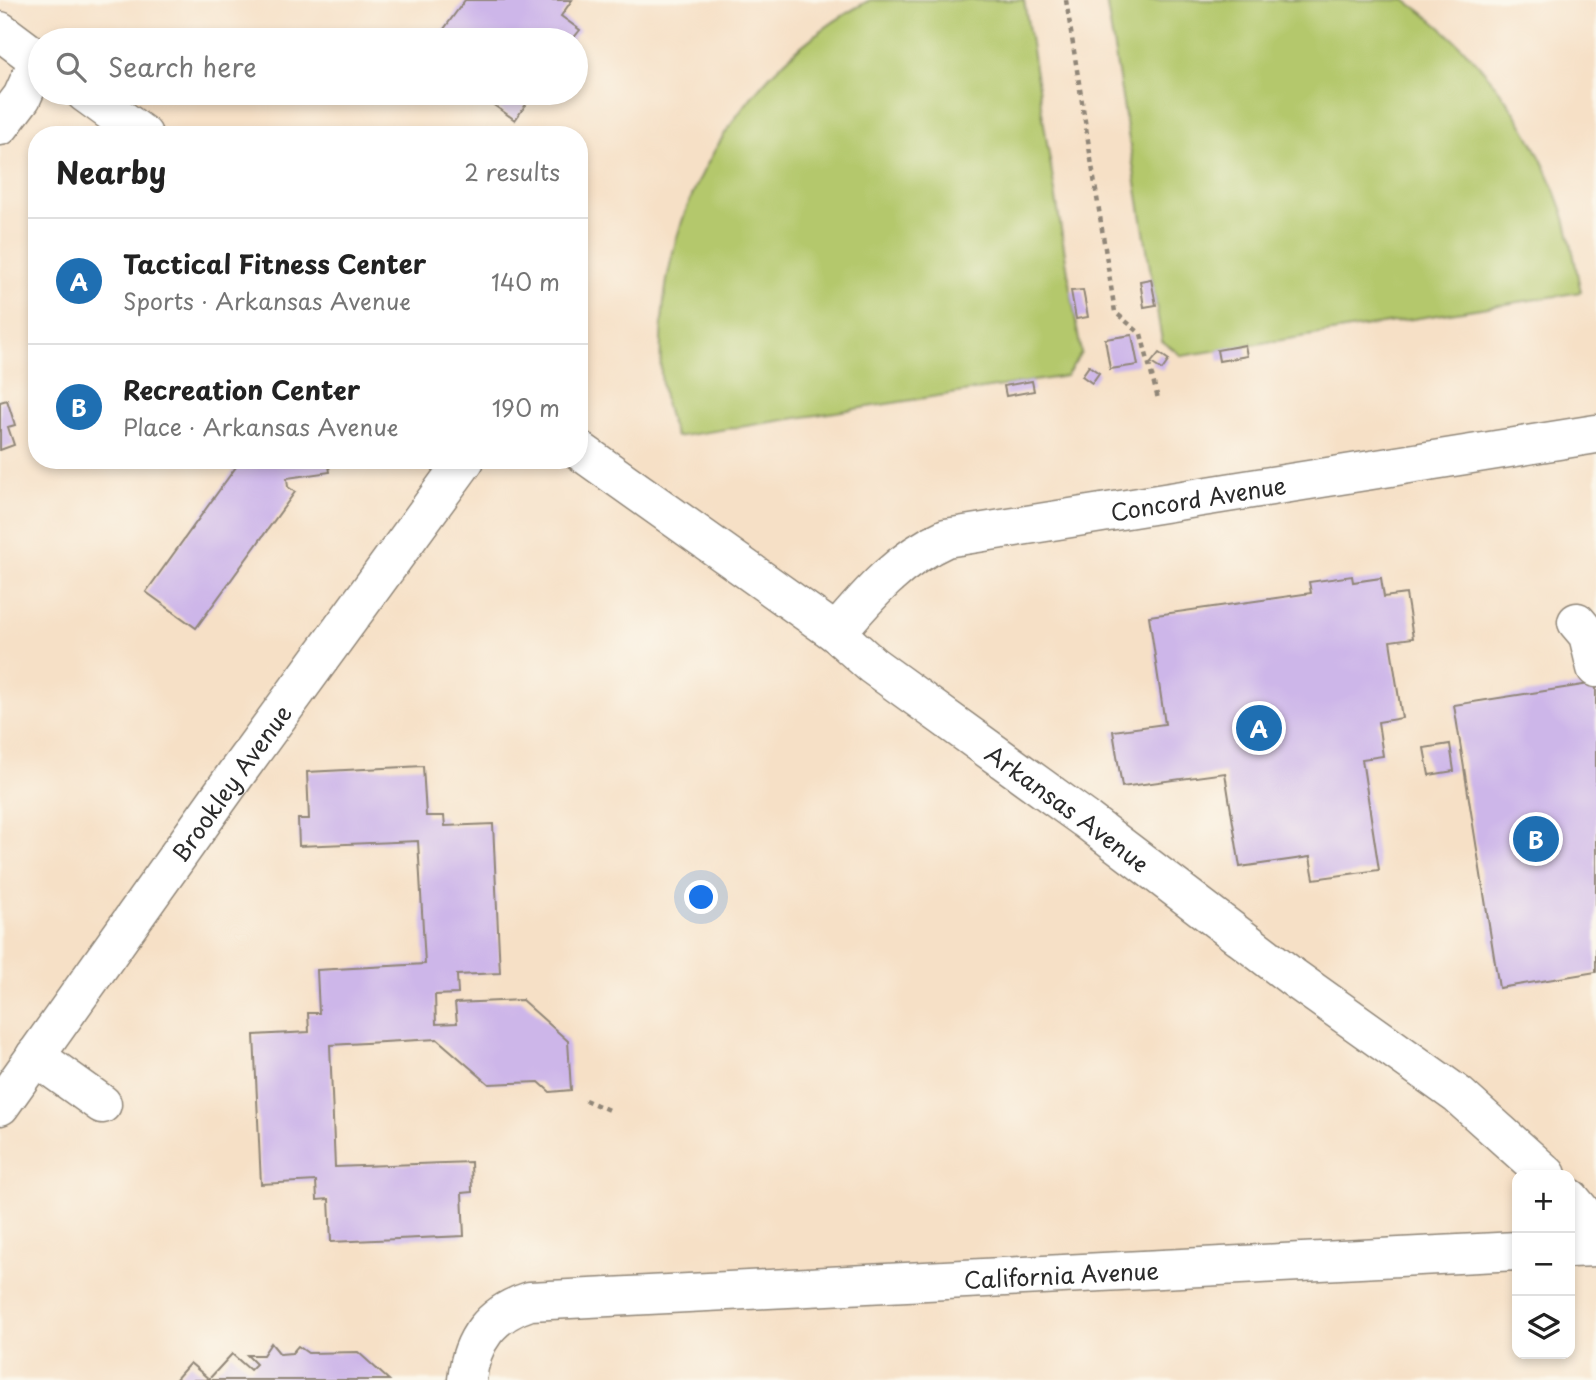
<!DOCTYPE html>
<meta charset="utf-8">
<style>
body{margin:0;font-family:"Playpen Sans",sans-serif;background:#f6f6f6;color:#222}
.controls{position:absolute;right:21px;bottom:21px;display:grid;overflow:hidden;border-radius:14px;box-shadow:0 4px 10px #0003}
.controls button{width:63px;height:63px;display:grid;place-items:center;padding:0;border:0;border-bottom:2px solid #e0e0e0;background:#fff;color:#222;font:35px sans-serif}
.you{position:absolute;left:702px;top:898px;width:24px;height:24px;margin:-18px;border:5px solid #fff;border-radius:50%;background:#1a73e8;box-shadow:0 0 0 10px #1a73e833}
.badge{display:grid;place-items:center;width:46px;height:46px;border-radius:50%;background:#1f6fb2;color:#fff;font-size:23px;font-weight:700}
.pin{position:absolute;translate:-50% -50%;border:4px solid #fff;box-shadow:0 2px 7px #0006}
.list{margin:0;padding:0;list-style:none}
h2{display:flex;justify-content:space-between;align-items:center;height:91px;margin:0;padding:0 28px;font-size:30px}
h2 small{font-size:23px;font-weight:400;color:#767676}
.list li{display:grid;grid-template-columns:46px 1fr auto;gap:21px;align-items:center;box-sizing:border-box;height:126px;padding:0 28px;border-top:2px solid #e0e0e0}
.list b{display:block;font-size:26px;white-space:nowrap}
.list p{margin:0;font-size:23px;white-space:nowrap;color:#767676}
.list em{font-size:23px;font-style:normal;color:#767676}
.icon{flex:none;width:38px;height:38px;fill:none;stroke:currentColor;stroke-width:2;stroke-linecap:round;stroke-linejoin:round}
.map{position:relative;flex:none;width:1596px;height:1380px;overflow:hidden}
.search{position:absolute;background:#fff;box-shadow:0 4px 10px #0003;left:28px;top:28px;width:560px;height:77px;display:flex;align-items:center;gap:18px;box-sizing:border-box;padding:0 24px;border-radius:38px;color:#767676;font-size:26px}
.panel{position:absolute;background:#fff;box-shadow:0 4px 10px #0003;left:28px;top:126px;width:560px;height:343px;border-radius:28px}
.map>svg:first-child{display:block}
</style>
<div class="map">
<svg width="1596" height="1380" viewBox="0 0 1596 1380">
<rect width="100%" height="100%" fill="#fbf7ec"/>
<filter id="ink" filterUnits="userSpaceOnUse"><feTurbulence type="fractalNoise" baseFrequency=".0143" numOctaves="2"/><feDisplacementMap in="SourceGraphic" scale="14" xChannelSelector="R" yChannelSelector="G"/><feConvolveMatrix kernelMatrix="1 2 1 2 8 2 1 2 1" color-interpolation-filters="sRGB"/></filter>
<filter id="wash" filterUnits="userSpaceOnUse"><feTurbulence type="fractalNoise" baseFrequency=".00686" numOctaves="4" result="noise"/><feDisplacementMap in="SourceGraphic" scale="28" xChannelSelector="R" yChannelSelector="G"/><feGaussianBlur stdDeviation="1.57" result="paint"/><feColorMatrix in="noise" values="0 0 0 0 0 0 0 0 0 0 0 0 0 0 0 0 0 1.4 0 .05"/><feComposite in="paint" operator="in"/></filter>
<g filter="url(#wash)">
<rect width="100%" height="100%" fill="#f6e0c6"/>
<g fill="#b4c86c" stroke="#707a4c" stroke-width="2">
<path d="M870 0H1024L1081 353 1066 376 676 437C659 395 659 367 662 322 671 188 750 63 870 0Z"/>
<path d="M1106 0H1405C1480 51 1532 124 1562 209 1571 235 1575 265 1581 292L1182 356 1162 341Z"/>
</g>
<g id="blocks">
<g fill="#cdb6e9">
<polygon points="465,0 572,0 561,16 580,30 572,40 436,40"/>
<polygon points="477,93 534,93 515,120"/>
<polygon points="1151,279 1156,305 1144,307 1140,281"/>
<polygon points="1083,290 1088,317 1076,319 1071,291"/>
<polygon points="1132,335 1138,365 1110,369 1105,339"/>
<polygon points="1245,345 1247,356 1219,361 1217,350"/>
<polygon points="1159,353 1169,360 1162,370 1151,363"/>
<polygon points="1089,366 1099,373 1092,383 1082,376"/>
<polygon points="1032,381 1034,391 1006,396 1004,386"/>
<polygon points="7,400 15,425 8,427 14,445 0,450 0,402"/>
<polygon points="241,460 328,460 330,472 287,478 288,487 295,492 196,628 146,592"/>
<polygon points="1352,576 1353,582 1381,578 1384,597 1406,594 1413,638 1390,641 1402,718 1378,722 1383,756 1362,759 1379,870 1314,879 1310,857 1240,867 1225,773 1122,787 1113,731 1165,724 1149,616 1311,593 1309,582"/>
<polygon points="1596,683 1596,972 1499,988 1454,705"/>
<polygon points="1450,744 1454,771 1429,775 1424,748"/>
<polygon points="423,766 426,816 444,816 445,826 493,824 500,973 457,975 458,994 435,995 436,1024 457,1023 455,1003 522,1000 568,1041 571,1090 550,1092 539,1082 489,1084 437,1039 330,1045 335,1167 471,1162 472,1192 462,1193 464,1236 331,1242 329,1199 317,1200 316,1181 261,1184 254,1035 309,1032 308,1013 319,1013 317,970 425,964 418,841 299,846 298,819 309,819 307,772"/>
<polygon points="271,1343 280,1354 292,1353 298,1346 308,1353 358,1352 389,1380 175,1380 190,1363 209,1379 232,1354 250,1370 256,1364 247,1355 263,1355"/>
</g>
</g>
</g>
<g filter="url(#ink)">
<use href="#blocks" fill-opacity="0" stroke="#908678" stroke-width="2"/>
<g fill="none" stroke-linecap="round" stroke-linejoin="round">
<g stroke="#908678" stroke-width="41">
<g id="minor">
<polyline points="0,31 40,61"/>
<polyline points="85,93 143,135"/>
<polyline points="0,126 22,97 39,59"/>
<path id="s1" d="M579 450 836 633 872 665 1085 819 1291 976 1458 1095 1547 1175"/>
<polyline points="1577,622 1588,635 1596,668"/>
<path id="s2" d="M836 633C869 594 899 559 946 538L1596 434"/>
<polyline points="35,1056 102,1104"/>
<path id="s3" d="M0 1106 236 774 465 460"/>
<polyline points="1570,1198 1596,1229"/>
<polyline points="1570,1248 1596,1247"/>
<path id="s4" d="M467 1380C471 1340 491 1313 530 1301L1517 1251"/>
</g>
</g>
<g stroke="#908678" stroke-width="4.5" stroke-dasharray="5 5" stroke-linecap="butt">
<polyline points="1066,0 1115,312 1141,334 1158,399"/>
<polyline points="585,1100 611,1111"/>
</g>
<use href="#minor" stroke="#fff" stroke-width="38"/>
</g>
</g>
<g text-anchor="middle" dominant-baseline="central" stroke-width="7" stroke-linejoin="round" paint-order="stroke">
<g font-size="23" fill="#2b2b2b" stroke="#fbf7ec">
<text stroke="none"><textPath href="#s2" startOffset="402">Concord Avenue</textPath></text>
<text stroke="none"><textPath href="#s3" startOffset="397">Brookley Avenue</textPath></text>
<text stroke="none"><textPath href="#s1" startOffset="606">Arkansas Avenue</textPath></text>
<text stroke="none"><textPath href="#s4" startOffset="640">California Avenue</textPath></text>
</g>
</g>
</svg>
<div class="controls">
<button>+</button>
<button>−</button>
<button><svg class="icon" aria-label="layers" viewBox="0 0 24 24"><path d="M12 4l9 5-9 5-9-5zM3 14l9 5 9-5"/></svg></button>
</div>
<div class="you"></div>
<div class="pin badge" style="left:1259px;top:728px">A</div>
<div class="pin badge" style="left:1536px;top:839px">B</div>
<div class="search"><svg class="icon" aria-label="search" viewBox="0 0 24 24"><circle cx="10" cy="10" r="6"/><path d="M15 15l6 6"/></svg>Search here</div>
<section class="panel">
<h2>Nearby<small>2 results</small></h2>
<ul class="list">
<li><span class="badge">A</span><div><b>Tactical Fitness Center</b><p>Sports · Arkansas Avenue</p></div><em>140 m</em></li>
<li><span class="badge">B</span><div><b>Recreation Center</b><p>Place · Arkansas Avenue</p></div><em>190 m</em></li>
</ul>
</section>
</div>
